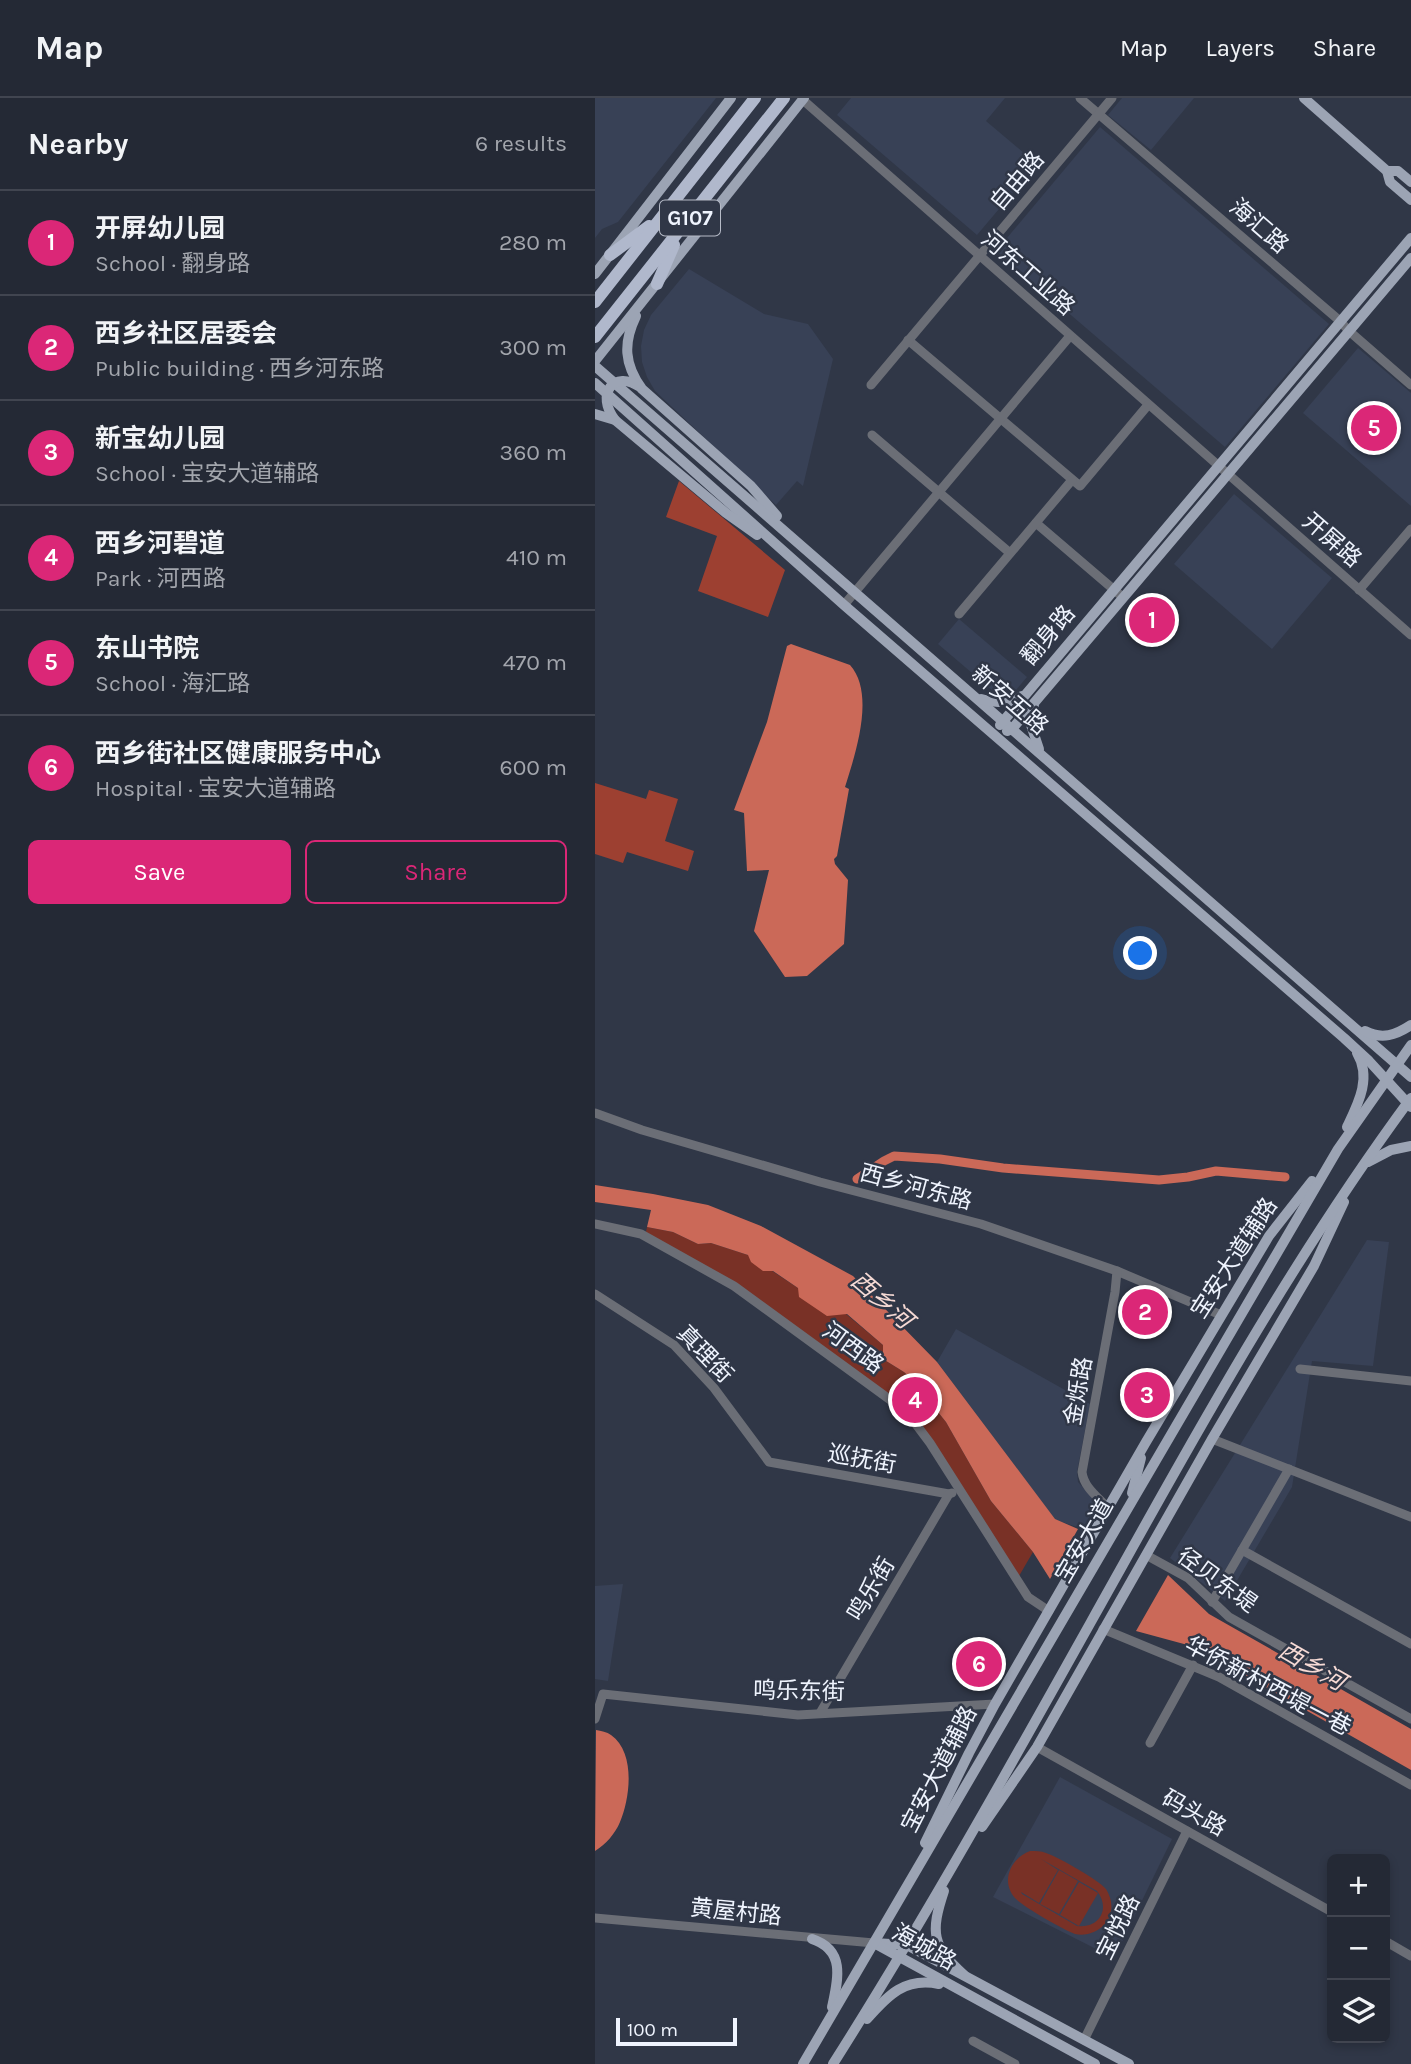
<!DOCTYPE html>
<meta charset="utf-8">
<style>
body{margin:0;font-family:Karla,"Noto Sans SC",sans-serif;background:#2c313d;color:#f1f3f6}
.controls{position:absolute;right:21px;bottom:21px;display:grid;overflow:hidden;border-radius:10px;box-shadow:0 4px 10px #0003}
.controls button{width:63px;height:63px;display:grid;place-items:center;padding:0;border:0;border-bottom:2px solid #414550;background:#242935;color:#f1f3f6;font:35px sans-serif}
.scale{position:absolute;left:21px;bottom:18px;width:121px;box-sizing:border-box;padding-left:7px;border:4px solid #eff4fe;border-top:0;font-size:19px;line-height:24px;white-space:nowrap;color:#eff4fe;-webkit-text-stroke:5px #303747;paint-order:stroke}
.you{position:absolute;left:546px;top:856px;width:24px;height:24px;margin:-18px;border:5px solid #fff;border-radius:50%;background:#1a73e8;box-shadow:0 0 0 10px #1a73e833}
.badge{display:grid;place-items:center;width:46px;height:46px;border-radius:50%;background:#db2777;color:#fff;font-size:23px;font-weight:700}
.pin{position:absolute;translate:-50% -50%;border:4px solid #fff;box-shadow:0 2px 7px #0006}
.list{margin:0;padding:0;list-style:none}
h2{display:flex;justify-content:space-between;align-items:center;height:91px;margin:0;padding:0 28px;font-size:30px}
h2 small{font-size:23px;font-weight:400;color:#a3a6ad}
.list li{display:grid;grid-template-columns:46px 1fr auto;gap:21px;align-items:center;box-sizing:border-box;height:105px;padding:0 28px;border-top:2px solid #414550}
.list b{display:block;font-size:26px;white-space:nowrap}
.list p{margin:0;font-size:23px;white-space:nowrap;color:#a3a6ad}
.list em{font-size:23px;font-style:normal;color:#a3a6ad}
.actions{display:flex;gap:14px;padding:21px 28px}
.actions a{flex:1;padding:16px 0;border:2px solid #db2777;border-radius:10px;text-align:center;font-size:24px;color:#db2777}
.actions .main{background:#db2777;color:#fff}
.icon{flex:none;width:38px;height:38px;fill:none;stroke:currentColor;stroke-width:2;stroke-linecap:round;stroke-linejoin:round}
.map{position:relative;flex:none;width:816px;height:1966px;overflow:hidden}
header{display:flex;align-items:center;gap:42px;box-sizing:border-box;height:98px;padding:0 35px;background:#242935;border-bottom:2px solid #414550}
header strong{font-size:33px}
nav{display:flex;gap:38px;margin-inline-start:auto;font-size:24px}
main{display:flex}
aside{flex:1;background:#242935}
.map>svg:first-child{display:block}
</style>
<header>
<strong>Map</strong>
<nav><a>Map</a><a>Layers</a><a>Share</a></nav>
</header>
<main>
<aside>
<h2>Nearby<small>6 results</small></h2>
<ul class="list">
<li><span class="badge">1</span><div><b>开屏幼儿园</b><p>School · 翻身路</p></div><em>280 m</em></li>
<li><span class="badge">2</span><div><b>西乡社区居委会</b><p>Public building · 西乡河东路</p></div><em>300 m</em></li>
<li><span class="badge">3</span><div><b>新宝幼儿园</b><p>School · 宝安大道辅路</p></div><em>360 m</em></li>
<li><span class="badge">4</span><div><b>西乡河碧道</b><p>Park · 河西路</p></div><em>410 m</em></li>
<li><span class="badge">5</span><div><b>东山书院</b><p>School · 海汇路</p></div><em>470 m</em></li>
<li><span class="badge">6</span><div><b>西乡街社区健康服务中心</b><p>Hospital · 宝安大道辅路</p></div><em>600 m</em></li>
</ul>
<div class="actions"><a class="main">Save</a><a>Share</a></div>
</aside>
<div class="map">
<svg width="816" height="1966" viewBox="0 0 816 1966">
<rect width="100%" height="100%" fill="#303747"/>
<g fill="#384156">
<polygon points="0,0 121,0 23,124 7,131 0,140"/>
<polygon points="256,0 410,0 391,23 442,66 382,137 242,17"/>
<polygon points="527,0 599,0 556,52 513,17"/>
<polygon points="505,29 734,226 630,349 401,153"/>
<polygon points="94,171 169,216 213,226 238,261 208,388 202,383 181,407 60,293 52,279 47,264 46,248 49,232 56,217"/>
<polygon points="763,250 816,295 816,408 708,315"/>
<polygon points="639,396 737,480 677,551 579,466"/>
<polygon points="364,521 432,579 411,604 343,546"/>
<polygon points="772,1142 794,1144 778,1268 717,1263 697,1389 630,1503 575,1460"/>
<polygon points="361,1231 495,1306 482,1374 483,1384 503,1406 489,1431 460,1422 342,1264"/>
<polygon points="28,1486 13,1583 0,1581 0,1488"/>
<polygon points="465,1679 577,1741 519,1860 398,1799"/>
</g>
<g fill="#793126" fill-rule="evenodd">
<polygon points="52,1129 78,1134 103,1146 116,1145 153,1157 203,1190 251,1216 288,1247 288,1261 309,1274 343,1305 343,1314 351,1324 396,1403 438,1454 424,1478 367,1389 296,1298 51,1134"/>
<path d="M435 1753C441 1753 446 1753 451 1755 463 1759 504 1782 511 1791 516 1799 518 1808 515 1817 512 1826 505 1832 496 1835 491 1837 485 1837 480 1836 469 1832 428 1809 420 1800 405 1783 416 1760 435 1753ZM446 1761 502 1793C516 1811 504 1831 482 1828L427 1796 426 1794 444 1805 463 1772Z"/>
<polygon points="464,1772 483,1783 464,1816 445,1806"/>
<polygon points="484,1784 503,1795 484,1828 465,1817"/>
</g>
<g fill="#9d4031">
<polygon points="84,383 190,472 173,519 103,493 122,438 71,419"/>
<polygon points="0,685 51,701 54,692 83,701 70,743 99,753 93,773 32,754 28,765 0,756"/>
</g>
<g fill="#cb6958">
<path d="M196 546 255 567C281 596 260 657 250 689L254 691 242 758 239 761 240 766 253 782 249 846 212 878 190 879 159 833 174 772 152 773 149 715 139 712 172 624 192 548Z"/>
<polygon points="0,1087 58,1096 113,1107 166,1128 258,1178 342,1264 460,1421 483,1431 455,1481 438,1454 396,1403 351,1324 343,1314 343,1305 309,1274 288,1261 288,1247 252,1216 232,1218 204,1199 203,1190 178,1173 168,1173 156,1164 153,1157 116,1145 103,1146 78,1134 52,1129 56,1112 0,1104"/>
<polygon points="573,1477 614,1516 816,1631 816,1672 600,1549 541,1533"/>
<path d="M1 1632C6 1633 12 1634 16 1637 41 1655 35 1700 25 1724 20 1736 11 1746 0 1753Z"/>
</g>
<g fill="none" stroke-linecap="round" stroke-linejoin="round">
<polyline stroke="#cb6958" stroke-width="9" points="262,1081 289,1063 299,1058 345,1061 408,1070 564,1082 593,1079 621,1073 690,1079"/>
<g stroke="#6b6e76" stroke-width="9">
<polyline points="485,0 745,223 754,233 816,287"/>
<polyline points="208,2 816,537"/>
<polyline points="313,242 485,388 553,307"/>
<polyline points="276,287 517,0"/>
<polyline points="277,337 415,455"/>
<polyline points="441,425 524,496"/>
<polyline points="764,492 816,431"/>
<polyline points="249,507 475,238"/>
<polyline points="364,516 477,382"/>
<polyline points="0,1015 47,1032 225,1084 386,1126 522,1173 626,1217"/>
<polyline points="0,1126 46,1136 139,1188 305,1309 314,1317 335,1345 433,1499 454,1513"/>
<polyline points="0,1196 79,1247 119,1290 174,1364 354,1396"/>
<polyline points="705,1271 816,1283"/>
<polyline points="617,1341 816,1419"/>
<path d="M513 1410C503 1399 489 1390 487 1374L520 1194 522 1173"/>
<polyline points="647,1452 816,1546"/>
<polyline points="551,1457 593,1480 634,1519 816,1621"/>
<polyline points="617,1504 694,1371"/>
<polyline points="508,1531 624,1579 816,1687"/>
<polyline points="225,1615 354,1396 357,1395"/>
<polyline points="0,1621 8,1596 203,1617 400,1606"/>
<polyline points="555,1645 598,1567"/>
<polyline points="442,1649 737,1814"/>
<polyline points="0,1820 279,1845"/>
<polyline points="790,1843 816,1858"/>
<polyline points="489,1942 592,1733"/>
<polyline points="378,1943 420,1966"/>
</g>
<g stroke="#9ca4b4" stroke-width="10">
<polyline points="709,0 792,73 795,84 816,102"/>
<polyline points="792,73 803,73 816,84"/>
<polyline points="0,176 136,0"/>
<path d="M41 218C28 245 29 266 47 291L156 388 182 418"/>
<polyline points="0,263 209,0"/>
<polyline points="0,268 816,979"/>
<polyline points="0,285 249,507 749,940 774,963 816,1009"/>
<polyline points="0,316 20,322 131,415 162,437"/>
<path d="M20 322C0 296 19 271 45 289"/>
<path d="M386 601C401 606 413 605 427 598"/>
<polyline points="439,606 436,627 444,651"/>
<polyline points="405,627 816,140"/>
<polyline points="412,633 417,631 816,160"/>
<path d="M770 933C787 942 801 937 816 927"/>
<path d="M752 1029C763 1006 777 980 762 955"/>
<polyline points="773,1064 796,1052 816,1048"/>
<polyline points="537,1395 546,1360"/>
<polyline points="387,1729 442,1649 617,1341 719,1168 749,1104"/>
<polyline points="330,1745 374,1655 400,1606 551,1344 674,1138 717,1083"/>
<path d="M349 1793C335 1835 337 1848 369 1877"/>
<path d="M217 1841C251 1852 243 1882 237 1909"/>
<polyline points="279,1845 312,1847 534,1966"/>
<polyline points="281,1846 500,1966"/>
<path d="M272 1921C293 1897 310 1879 344 1886"/>
<polyline points="208,1966 743,1051 816,947"/>
<path d="M238 1966C340 1805 432 1638 525 1472 615 1310 706 1149 816 1000"/>
</g>
<g stroke="#b0b8cc" stroke-width="12">
<polyline points="15,157 54,128"/>
<polyline points="62,186 79,147"/>
<polyline points="0,204 160,0"/>
<polyline points="0,239 189,0"/>
</g>
</g>
<g text-anchor="middle" dominant-baseline="central" stroke-width="5" stroke-linejoin="round" paint-order="stroke">
<rect fill="#303747" stroke="#b6bbc7" stroke-width="2" x="65" y="102.5" width="60" height="35" rx="5"/>
<g font-size="21" font-weight="bold" fill="#eff4fe">
<text x="95" y="120">G107</text>
</g>
<g font-size="23" fill="#eff4fe" stroke="#303747">
<text transform="translate(422 83) rotate(-50)">自由路</text>
<text transform="translate(664 128) rotate(41)">海汇路</text>
<text transform="translate(433 175) rotate(41)">河东工业路</text>
<text transform="translate(737 442) rotate(41)">开屏路</text>
<text transform="translate(453 537) rotate(-50)">翻身路</text>
<text transform="translate(415 602) rotate(41)">新安五路</text>
<text transform="translate(321 1089) rotate(15)">西乡河东路</text>
<text transform="translate(639 1160) rotate(-57)">宝安大道辅路</text>
<text transform="translate(258 1250) rotate(36)">河西路</text>
<text transform="translate(110 1256) rotate(46)">真理街</text>
<text transform="translate(483 1293) rotate(-80)">金烁路</text>
<text transform="translate(267 1361) rotate(10)">巡抚街</text>
<text transform="translate(489 1443) rotate(-60)">宝安大道</text>
<text transform="translate(622 1482) rotate(36)">径贝东堤</text>
<text transform="translate(276 1491) rotate(-59)">鸣乐街</text>
<text transform="translate(673 1588) rotate(28)">华侨新村西堤一巷</text>
<text transform="translate(204 1593) rotate(1)">鸣乐东街</text>
<text transform="translate(344 1671) rotate(-63)">宝安大道辅路</text>
<text transform="translate(599 1715) rotate(29)">码头路</text>
<text transform="translate(141 1814) rotate(6)">黄屋村路</text>
<text transform="translate(523 1829) rotate(-64)">宝悦路</text>
<text transform="translate(329 1849) rotate(29)">海城路</text>
</g>
<g font-size="24" font-style="italic" fill="#f6dad5" stroke="#303747">
<text transform="translate(287 1202) rotate(41)">西乡河</text>
<text transform="translate(717 1568) rotate(30)">西乡河</text>
</g>
</g>
</svg>
<div class="controls">
<button>+</button>
<button>−</button>
<button><svg class="icon" aria-label="layers" viewBox="0 0 24 24"><path d="M12 4l9 5-9 5-9-5zM3 14l9 5 9-5"/></svg></button>
</div>
<div class="scale">100 m</div>
<div class="you"></div>
<div class="pin badge" style="left:557px;top:522px">1</div>
<div class="pin badge" style="left:550px;top:1214px">2</div>
<div class="pin badge" style="left:552px;top:1297px">3</div>
<div class="pin badge" style="left:320px;top:1302px">4</div>
<div class="pin badge" style="left:779px;top:330px">5</div>
<div class="pin badge" style="left:384px;top:1566px">6</div>
</div>
</main>
